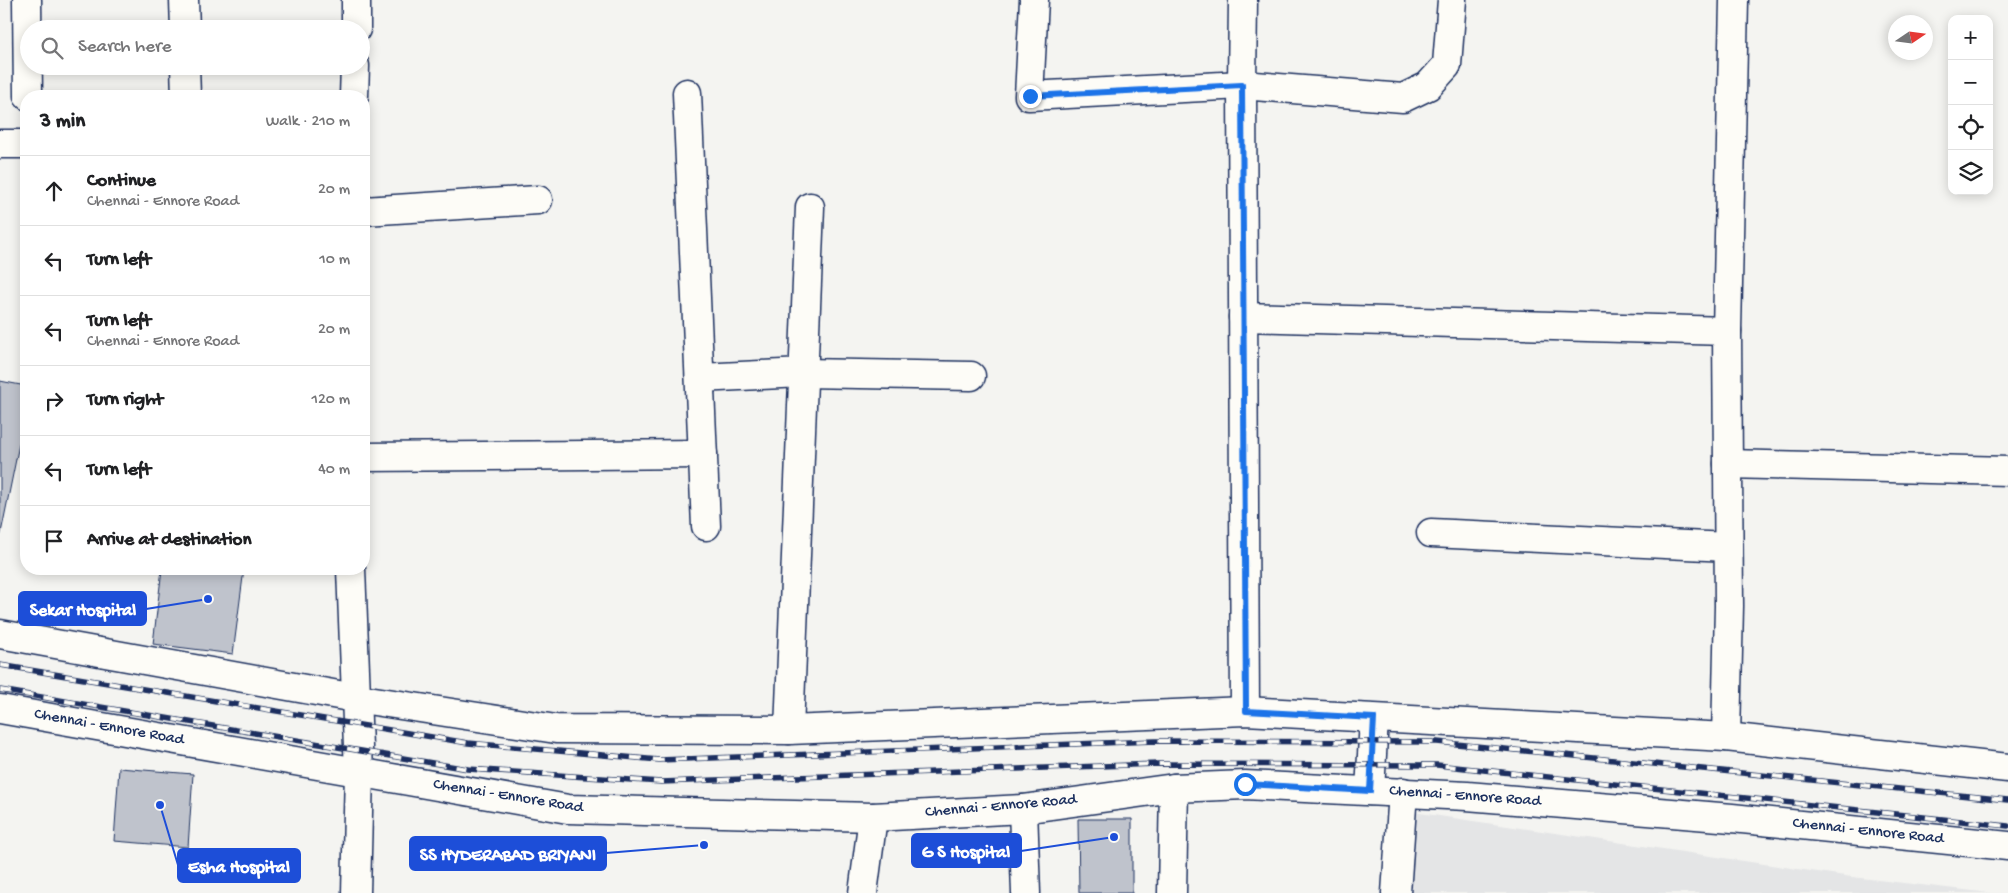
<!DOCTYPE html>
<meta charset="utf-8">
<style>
body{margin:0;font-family:"Gochi Hand",sans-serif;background:#f6f6f6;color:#202124}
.controls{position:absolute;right:15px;top:15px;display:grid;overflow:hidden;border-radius:10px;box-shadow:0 2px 12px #0003}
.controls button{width:45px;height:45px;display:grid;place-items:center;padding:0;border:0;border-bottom:1px solid #e0e0e0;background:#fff;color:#202124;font:25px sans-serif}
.compass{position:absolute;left:1888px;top:15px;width:45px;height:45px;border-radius:50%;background:#fff;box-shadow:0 2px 12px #0003;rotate:77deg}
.stop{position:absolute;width:15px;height:15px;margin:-11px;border:4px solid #1a73e8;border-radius:50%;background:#fff}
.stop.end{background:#1a73e8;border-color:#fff;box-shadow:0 1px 5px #0008}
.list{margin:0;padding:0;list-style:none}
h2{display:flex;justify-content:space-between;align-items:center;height:65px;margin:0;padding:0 20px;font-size:21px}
h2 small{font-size:16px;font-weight:400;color:#757577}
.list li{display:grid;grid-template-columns:32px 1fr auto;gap:15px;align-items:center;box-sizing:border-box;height:70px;padding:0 20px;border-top:1px solid #e0e0e0}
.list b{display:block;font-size:19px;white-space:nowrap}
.list p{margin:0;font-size:16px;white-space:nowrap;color:#757577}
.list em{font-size:16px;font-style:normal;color:#757577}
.icon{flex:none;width:28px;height:28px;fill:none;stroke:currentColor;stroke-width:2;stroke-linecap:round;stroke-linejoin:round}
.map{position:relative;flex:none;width:2008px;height:893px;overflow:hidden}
.search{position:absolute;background:#fff;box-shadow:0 2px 12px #0003;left:20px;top:20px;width:350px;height:55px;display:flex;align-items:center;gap:12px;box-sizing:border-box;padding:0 18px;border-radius:28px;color:#757577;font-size:19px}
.panel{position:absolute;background:#fff;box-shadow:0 2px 12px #0003;left:20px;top:90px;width:350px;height:485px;border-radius:20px}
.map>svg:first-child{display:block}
</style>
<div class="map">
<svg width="2008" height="893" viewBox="0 0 2008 893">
<rect width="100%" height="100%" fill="#f4f4f1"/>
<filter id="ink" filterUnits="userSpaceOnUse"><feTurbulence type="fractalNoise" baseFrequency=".02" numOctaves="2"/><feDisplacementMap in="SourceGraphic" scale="10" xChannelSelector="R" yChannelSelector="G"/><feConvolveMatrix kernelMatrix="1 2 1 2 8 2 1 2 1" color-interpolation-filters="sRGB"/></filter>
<g filter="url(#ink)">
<polygon fill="#e4e5e6" points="1406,811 1852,877 1990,893 1402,893"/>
<g fill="#bfc3cc" stroke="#1b2f5e">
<polygon points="0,381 26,386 26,410 0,538"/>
<polygon points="162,569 244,569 233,654 153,644"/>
<polygon points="119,768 193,774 188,847 114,841"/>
<polygon points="1078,819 1132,819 1132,893 1079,893"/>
</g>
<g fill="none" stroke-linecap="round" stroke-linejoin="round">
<g stroke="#1b2f5e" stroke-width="31">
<g id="minor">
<polyline points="27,0 28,96"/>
<polyline points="184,0 185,29"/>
<polyline points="1034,0 1029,96 1242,85 1403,98 1428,86 1447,65 1452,0"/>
<polyline points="1243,0 1242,85 1245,711"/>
<polyline points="356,29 356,0"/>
<polyline points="185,66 186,96"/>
<polyline points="687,93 706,526"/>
<polyline points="354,96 355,66"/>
<polyline points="0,144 26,144"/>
<polyline points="364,211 538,200"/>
<polyline points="1243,317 1727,331"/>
<polyline points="700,378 803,373 971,376"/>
<polyline points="364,457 703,454"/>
<polyline points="1728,464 2008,471"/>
<polyline points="1431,533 1728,547"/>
<polyline points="351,569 359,772 356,893"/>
<polyline points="789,730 810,207"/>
<polyline points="1726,737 1729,606 1727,331 1734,0"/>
<polyline points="1023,809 1026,893"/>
<polyline points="863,893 873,817"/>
<polyline points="1172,893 1174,788"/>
<polyline points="1396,893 1403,792"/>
</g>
</g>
<g stroke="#1b2f5e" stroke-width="31">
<g id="major">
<polyline points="0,634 355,698 556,729 789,730 1245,711 1726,737 2008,768"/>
<polyline points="0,709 568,809 873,817 1023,809 1174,788 1245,785 1467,796 1732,818 2008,846"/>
<polyline points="1370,791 1374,719"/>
</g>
</g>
<use href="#minor" stroke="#fdfcf7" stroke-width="28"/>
<use href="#major" stroke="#fdfcf7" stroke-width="28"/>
<g stroke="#1b2f5e" stroke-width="5.5">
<g id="rail">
<polyline points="0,665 468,743 659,760 1155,741 1437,742 2008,800"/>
<polyline points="0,690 468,769 661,782 1158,764 1437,765 2008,826"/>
</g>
</g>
<use href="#rail" stroke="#fdfcf7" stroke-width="4" stroke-dasharray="11" stroke-linecap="butt"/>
</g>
</g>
<g fill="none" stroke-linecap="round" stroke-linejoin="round" filter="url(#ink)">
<polyline stroke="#1a73e8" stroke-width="6" points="1030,96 1242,85 1246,711 1374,718 1370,791 1245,784"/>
</g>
<g text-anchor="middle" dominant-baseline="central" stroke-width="4" stroke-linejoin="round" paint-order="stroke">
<g font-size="16" fill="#1b2f5e" stroke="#fdfcf7">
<text transform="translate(109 728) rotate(10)">Chennai - Ennore Road</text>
<text transform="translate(508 797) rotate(9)">Chennai - Ennore Road</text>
<text transform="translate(1465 797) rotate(4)">Chennai - Ennore Road</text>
<text transform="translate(1001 807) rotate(-5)">Chennai - Ennore Road</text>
<text transform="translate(1868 832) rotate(6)">Chennai - Ennore Road</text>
</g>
</g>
<path fill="none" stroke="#1d4ed8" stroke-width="2" d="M208 599L146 609M1114 837L1021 851M704 845L606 853M160 805L178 865"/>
<g fill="#1d4ed8" stroke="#fdfcf7" stroke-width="2">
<circle cx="208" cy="599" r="5"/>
<circle cx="1114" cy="837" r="5"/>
<circle cx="704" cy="845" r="5"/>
<circle cx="160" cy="805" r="5"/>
</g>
<g fill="#1d4ed8" stroke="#1d4ed8" stroke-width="2">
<rect x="19" y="592" width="127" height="33" rx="5"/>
<rect x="912" y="834" width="109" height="33" rx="5"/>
<rect x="410" y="837" width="196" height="33" rx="5"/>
<rect x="178" y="849" width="122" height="33" rx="5"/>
</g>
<g font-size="18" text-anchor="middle" font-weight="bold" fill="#fff">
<text x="83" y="615">Sekar Hospital</text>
<text x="966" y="857">G S Hospital</text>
<text x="508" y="860">SS HYDERABAD BRIYANI</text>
<text x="239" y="872">Esha Hospital</text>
</g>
</svg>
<div class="controls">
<button>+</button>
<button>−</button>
<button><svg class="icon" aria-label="locate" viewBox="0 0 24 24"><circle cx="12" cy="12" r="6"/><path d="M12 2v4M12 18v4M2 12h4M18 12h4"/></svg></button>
<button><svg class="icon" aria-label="layers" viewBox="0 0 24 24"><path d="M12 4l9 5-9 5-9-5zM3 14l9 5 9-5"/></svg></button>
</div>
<svg class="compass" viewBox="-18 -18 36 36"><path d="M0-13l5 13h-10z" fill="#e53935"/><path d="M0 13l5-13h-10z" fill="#757577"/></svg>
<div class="stop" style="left:1245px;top:784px"></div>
<div class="stop end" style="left:1030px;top:96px"></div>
<div class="search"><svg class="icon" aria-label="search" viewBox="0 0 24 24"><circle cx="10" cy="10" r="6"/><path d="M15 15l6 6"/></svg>Search here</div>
<section class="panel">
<h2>3 min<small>Walk · 210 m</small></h2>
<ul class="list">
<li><svg class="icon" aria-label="ahead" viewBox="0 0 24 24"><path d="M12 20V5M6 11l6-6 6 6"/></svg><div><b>Continue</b><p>Chennai - Ennore Road</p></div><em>20 m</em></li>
<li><svg class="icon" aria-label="left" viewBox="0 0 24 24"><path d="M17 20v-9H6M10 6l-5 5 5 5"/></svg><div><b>Turn left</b></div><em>10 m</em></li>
<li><svg class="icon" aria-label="left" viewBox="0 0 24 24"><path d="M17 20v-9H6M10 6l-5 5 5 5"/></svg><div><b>Turn left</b><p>Chennai - Ennore Road</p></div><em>20 m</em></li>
<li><svg class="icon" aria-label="right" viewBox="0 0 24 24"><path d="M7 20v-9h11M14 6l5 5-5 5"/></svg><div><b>Turn right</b></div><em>120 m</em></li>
<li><svg class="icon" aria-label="left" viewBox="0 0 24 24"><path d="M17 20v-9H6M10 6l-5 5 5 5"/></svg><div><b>Turn left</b></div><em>40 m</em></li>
<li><svg class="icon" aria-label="arrive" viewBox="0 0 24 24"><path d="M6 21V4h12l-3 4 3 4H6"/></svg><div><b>Arrive at destination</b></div></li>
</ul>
</section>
</div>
